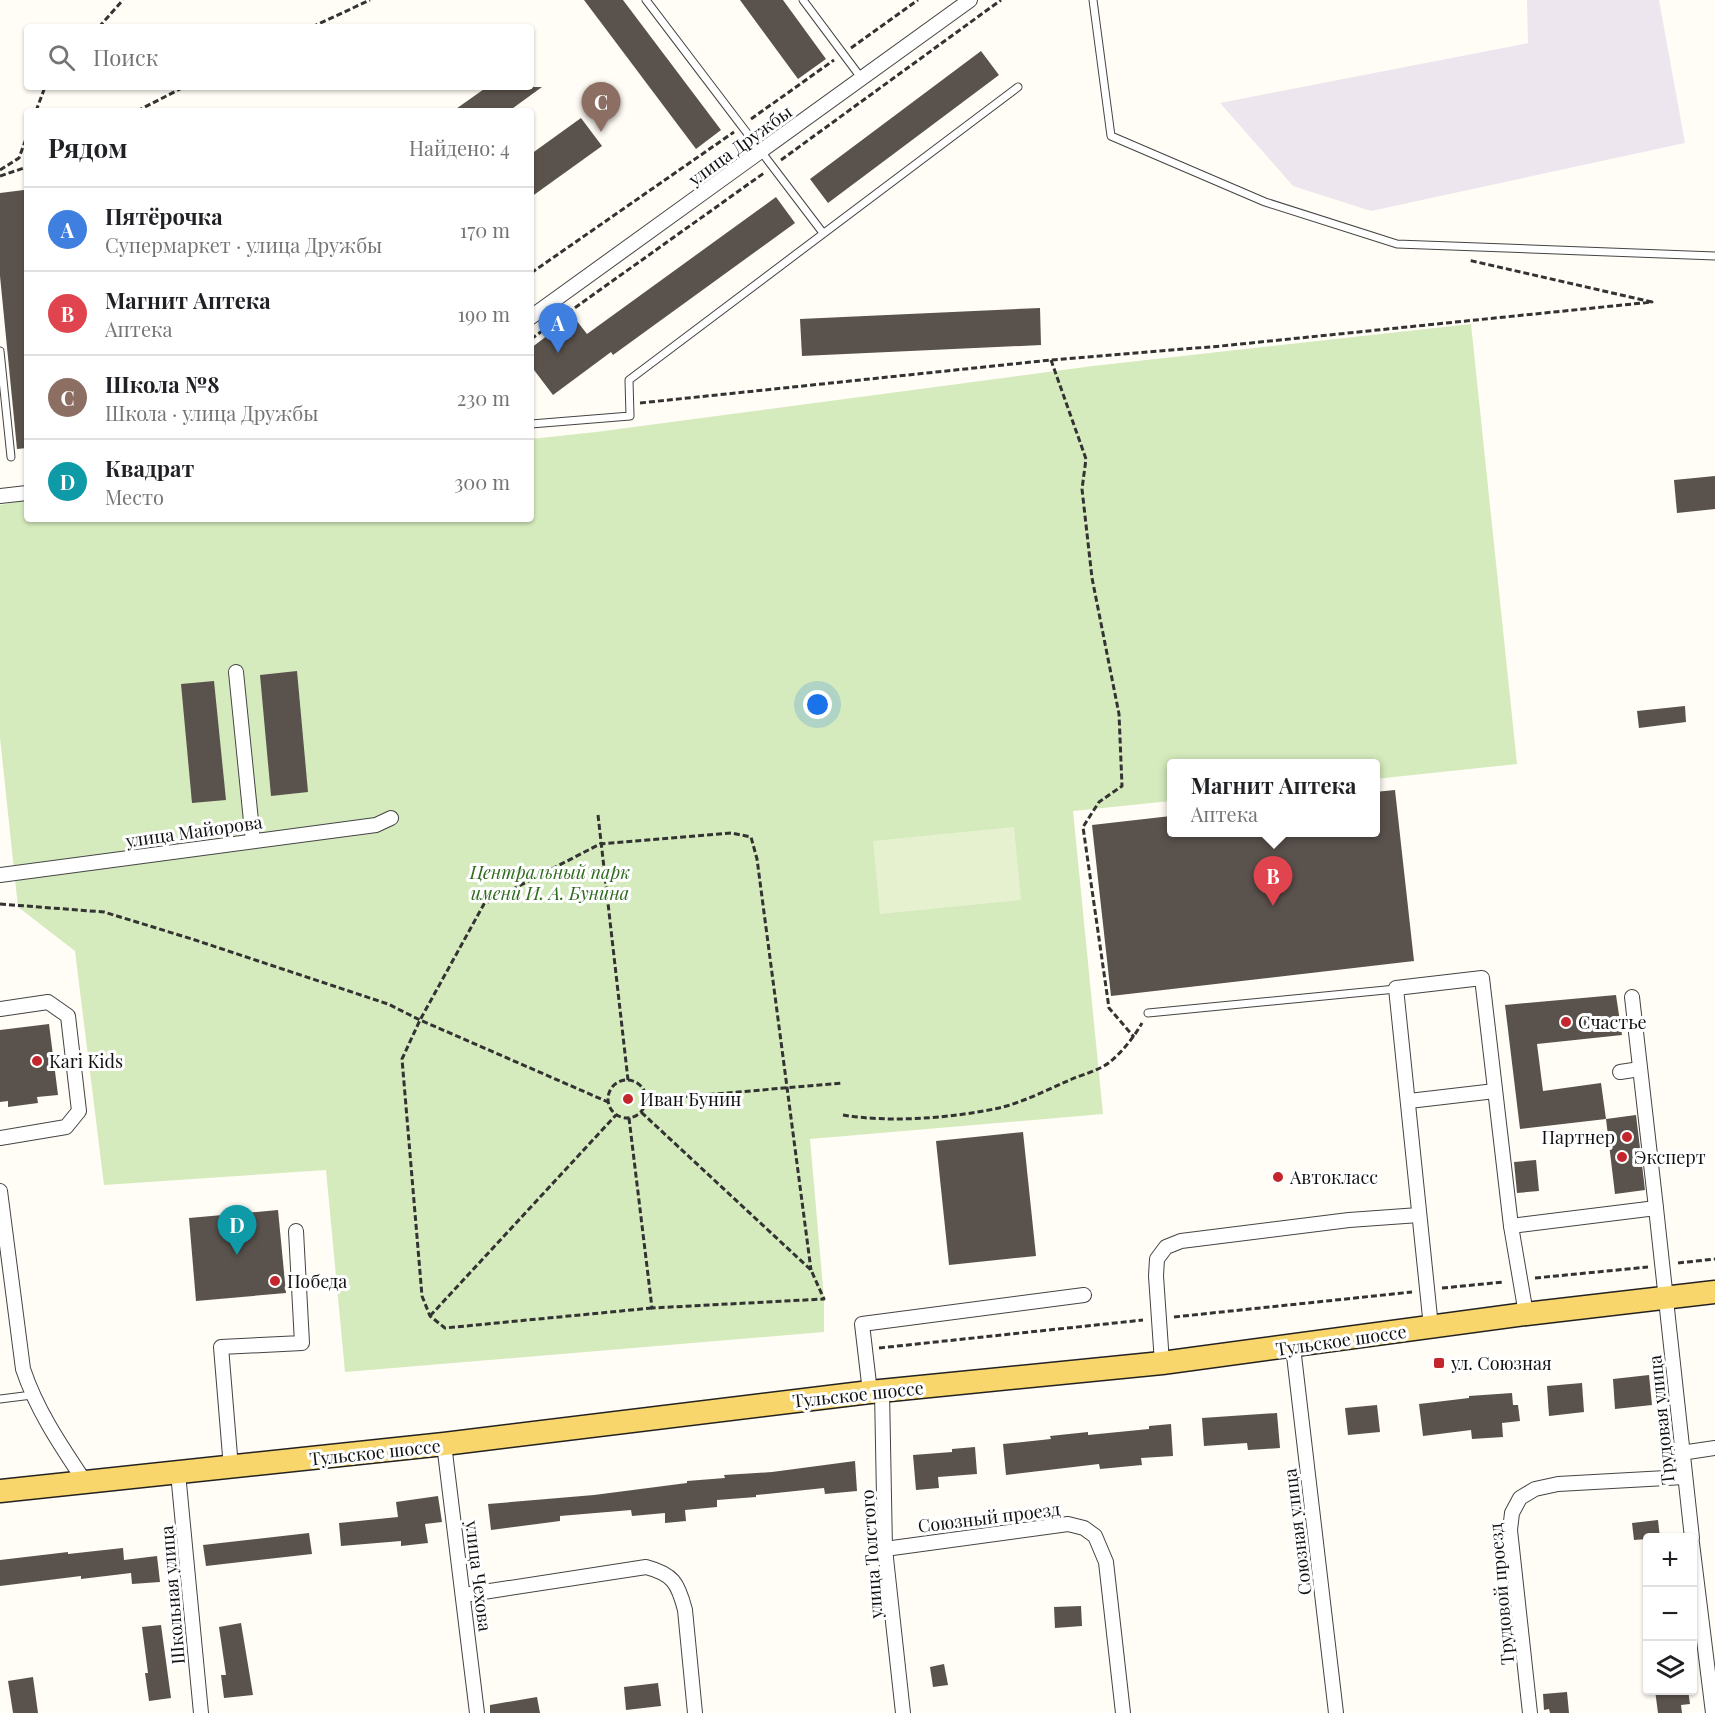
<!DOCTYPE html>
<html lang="ru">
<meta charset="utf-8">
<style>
body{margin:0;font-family:"Playfair Display",serif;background:#f6f6f6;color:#202124}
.controls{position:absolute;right:18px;bottom:18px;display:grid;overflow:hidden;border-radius:6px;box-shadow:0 2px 4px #0004}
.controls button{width:54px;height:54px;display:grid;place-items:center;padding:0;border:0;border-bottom:2px solid #e0e0e0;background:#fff;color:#202124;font:30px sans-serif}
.you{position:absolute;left:818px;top:705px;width:21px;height:21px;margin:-15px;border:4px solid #fff;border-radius:50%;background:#1a73e8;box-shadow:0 0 0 9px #1a73e833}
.badge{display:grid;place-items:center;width:39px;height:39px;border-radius:50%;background:#0f766e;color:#fff;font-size:20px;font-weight:700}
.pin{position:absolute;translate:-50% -50px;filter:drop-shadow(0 2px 3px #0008)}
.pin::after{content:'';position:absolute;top:32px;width:21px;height:18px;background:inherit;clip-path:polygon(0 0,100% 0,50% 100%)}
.popup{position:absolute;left:1167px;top:759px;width:213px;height:78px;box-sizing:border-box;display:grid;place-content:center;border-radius:6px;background:#fff;filter:drop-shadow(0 2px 4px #0005);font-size:20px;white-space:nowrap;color:#757577}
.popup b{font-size:22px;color:#202124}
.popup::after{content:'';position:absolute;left:50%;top:100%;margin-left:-12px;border:12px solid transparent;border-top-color:#fff}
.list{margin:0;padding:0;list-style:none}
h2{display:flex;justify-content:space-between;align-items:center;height:78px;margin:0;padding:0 24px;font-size:26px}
h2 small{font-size:20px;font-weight:400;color:#757577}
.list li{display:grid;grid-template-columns:39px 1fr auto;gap:18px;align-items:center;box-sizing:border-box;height:84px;padding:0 24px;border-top:2px solid #e0e0e0}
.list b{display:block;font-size:22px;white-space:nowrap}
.list p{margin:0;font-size:20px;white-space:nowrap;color:#757577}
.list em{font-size:20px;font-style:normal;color:#757577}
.icon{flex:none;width:33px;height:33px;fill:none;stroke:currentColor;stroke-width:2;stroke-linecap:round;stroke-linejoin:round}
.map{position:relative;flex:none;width:1715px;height:1713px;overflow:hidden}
.search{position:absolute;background:#fff;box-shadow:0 2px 4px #0004;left:24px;top:24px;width:510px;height:66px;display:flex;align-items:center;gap:15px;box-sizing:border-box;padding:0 21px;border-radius:6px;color:#757577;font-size:22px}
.panel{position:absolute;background:#fff;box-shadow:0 2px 4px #0004;left:24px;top:108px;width:510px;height:414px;border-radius:6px}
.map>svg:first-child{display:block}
</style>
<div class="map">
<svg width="1715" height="1713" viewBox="0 0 1715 1713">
<rect width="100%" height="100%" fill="#fffdf5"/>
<polygon fill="#eee6ef" points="1527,0 1659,0 1685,143 1371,211 1293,186 1220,103 1528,43"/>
<polygon fill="#d5ebbd" points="1471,324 1517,764 1375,779 1375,764 1171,764 1171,801 1073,811 1103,1114 810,1139 824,1299 824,1332 345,1372 326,1170 104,1185 75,951 18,907 0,738 0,505 27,500 27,519 531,519 531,439 596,432 1093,366"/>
<polygon fill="#e6f2cf" points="1014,827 1021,900 880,914 873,841"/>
<g fill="#5a524d">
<polygon points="584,0 623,0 721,130 696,149"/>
<polygon points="740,0 783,0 826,59 798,79"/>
<polygon points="981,51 999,75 828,203 810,179"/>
<polygon points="487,87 542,87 509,111 453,111"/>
<polygon points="581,118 602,146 531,197 531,154"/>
<polygon points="24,190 27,218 27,448 17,449 0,276 0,193"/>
<polygon points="776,197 795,223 613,355 611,352 553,395 531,366 531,348 573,316 587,334"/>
<polygon points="1040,308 1041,345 802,356 800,319"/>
<polygon points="1715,476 1715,509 1677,513 1674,480"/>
<polygon points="297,671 308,792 271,796 260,675"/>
<polygon points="214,681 226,800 192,803 181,684"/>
<polygon points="1685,706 1686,722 1639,728 1637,711"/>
<polygon points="1395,790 1414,961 1111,996 1092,825 1171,816 1171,832 1375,832 1375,792"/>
<polygon points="1616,995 1622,1035 1537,1044 1543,1091 1601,1083 1606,1119 1520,1129 1505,1005"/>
<polygon points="49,1024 58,1095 37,1097 38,1103 8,1107 8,1101 0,1102 0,1030"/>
<polygon points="1636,1115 1645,1190 1615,1194 1606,1119"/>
<polygon points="1023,1132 1036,1256 949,1265 936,1141"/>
<polygon points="1536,1160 1539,1191 1517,1193 1514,1162"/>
<polygon points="278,1210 286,1293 196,1301 189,1218"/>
<polygon points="1649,1375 1652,1405 1615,1409 1613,1379"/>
<polygon points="1582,1383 1584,1412 1549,1416 1547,1386"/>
<polygon points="1512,1393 1513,1405 1518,1405 1520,1421 1502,1423 1503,1437 1472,1439 1471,1430 1423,1436 1419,1404 1469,1398 1469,1396"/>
<polygon points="1377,1405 1380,1432 1348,1435 1345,1408"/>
<polygon points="1277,1413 1280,1448 1248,1450 1247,1443 1204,1446 1202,1418"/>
<polygon points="1171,1424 1173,1456 1141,1458 1142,1465 1100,1469 1099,1464 1006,1475 1003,1444 1051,1439 1050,1436 1088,1432 1088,1435 1149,1429 1149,1426"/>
<polygon points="975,1447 977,1474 938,1477 939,1488 916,1490 913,1455 952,1452 952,1449"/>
<polygon points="855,1461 857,1491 825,1494 824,1488 756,1495 756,1497 717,1500 717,1507 685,1510 686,1521 665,1523 665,1513 632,1516 631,1510 560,1516 560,1521 491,1530 488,1504 594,1495 687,1483 687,1481 725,1478 724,1475 772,1472"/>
<polygon points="438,1496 442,1522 425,1524 428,1543 401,1546 401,1541 341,1546 339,1523 398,1517 396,1502"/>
<polygon points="1658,1520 1660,1538 1634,1540 1632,1523"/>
<polygon points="309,1533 312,1554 206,1566 203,1545"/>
<polygon points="123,1548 124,1560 157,1556 160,1582 132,1584 131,1573 81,1579 81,1576 0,1586 0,1560 68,1552 68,1554"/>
<polygon points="1081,1606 1082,1626 1055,1628 1054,1607"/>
<polygon points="241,1623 253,1695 224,1698 221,1675 226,1675 219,1627"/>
<polygon points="161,1625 171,1698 149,1701 145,1673 148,1673 142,1627"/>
<polygon points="944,1664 948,1685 933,1687 930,1667"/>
<polygon points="33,1677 38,1713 13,1713 8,1681"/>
<polygon points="658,1683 661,1706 626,1710 624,1687"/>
<polygon points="1655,1690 1688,1690 1690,1704 1681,1705 1682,1713 1658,1713"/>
<polygon points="1567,1692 1569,1713 1550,1713 1549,1709 1544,1710 1543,1694"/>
<polygon points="537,1697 540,1713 490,1713 490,1705"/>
</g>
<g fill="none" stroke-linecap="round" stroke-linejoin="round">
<g stroke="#444" stroke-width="9">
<g id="service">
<polyline points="646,0 823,233"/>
<polyline points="803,0 862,79"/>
<polyline points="1093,0 1111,136 1265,202 1397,244 1715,256"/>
<polyline points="0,351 11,457"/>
<polyline points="531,424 630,416 629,380 1018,87"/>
<polyline points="1148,1013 1396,989"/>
<polyline points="0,1399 32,1395"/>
</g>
</g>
<g stroke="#444" stroke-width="16">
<g id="minor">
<polyline points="531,317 970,0"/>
<polyline points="0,496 27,493"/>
<polyline points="236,672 253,841"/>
<polyline points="0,875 376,825 391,818"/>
<polyline points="1632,997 1656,1208"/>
<polyline points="0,1009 48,1002 68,1016 79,1111 66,1127 0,1138"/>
<polyline points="1620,1072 1640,1069"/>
<polyline points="1409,1101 1495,1091"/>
<path d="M0 1191 23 1369C37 1411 61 1446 85 1482"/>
<polyline points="1511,1226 1656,1208 1692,1538"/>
<polyline points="1431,1327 1396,988 1482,978 1511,1226 1526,1314"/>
<polyline points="1293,1347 1336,1713"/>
<polyline points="1162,1363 1156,1276 1157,1259 1166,1247 1181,1241 1349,1220 1419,1215"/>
<polyline points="882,1391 885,1549 903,1713"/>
<polyline points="870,1392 862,1324 1084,1295"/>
<polyline points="444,1444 477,1713"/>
<polyline points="1681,1453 1715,1448"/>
<polyline points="231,1468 221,1347 302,1343 296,1231"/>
<polyline points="178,1473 201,1713"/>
<polyline points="1692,1543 1713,1713"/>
<polyline points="885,1549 1068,1524 1084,1528 1095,1536 1106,1562 1123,1713"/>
<path d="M464 1595 646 1567C673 1574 678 1583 685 1610L695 1713"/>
<polyline points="1530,1713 1510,1530 1512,1513 1520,1498 1535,1489 1558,1484 1684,1477"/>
</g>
</g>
<g stroke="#222" stroke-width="25">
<polyline id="primary" points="0,1491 444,1444 870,1392 1162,1363 1526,1314 1715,1292"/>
</g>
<g stroke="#333" stroke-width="3" stroke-dasharray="6 3" stroke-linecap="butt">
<polyline points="99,27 123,0"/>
<polyline points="312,27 370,0"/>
<polyline points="851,48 918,0"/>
<polyline points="36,111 45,87"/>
<polyline points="137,111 184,87"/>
<polyline points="751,119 834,60"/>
<polyline points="781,160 1001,0"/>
<polyline points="0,170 19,158 27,136"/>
<polyline points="0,176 27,167"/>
<polyline points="531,273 734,132"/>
<polyline points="531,339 764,173"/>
<polyline points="1051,360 1086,459 1082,489 1092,578 1119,714 1122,786 1099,802 1083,827 1109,1008 1134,1037"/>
<polyline points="640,403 1051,360 1221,346 1652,302 1468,260"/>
<polyline points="598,815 628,1080"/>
<polyline points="0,904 104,912 192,939 388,1004 420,1020 608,1102"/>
<circle cx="627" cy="1099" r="19"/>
<polyline points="646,1100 842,1083"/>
<path d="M843 1115C890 1123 952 1118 999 1108 1024 1102 1049 1089 1072 1079 1084 1074 1100 1070 1110 1062 1123 1051 1134 1037 1142 1023"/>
<polyline points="629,1118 652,1308 824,1299 811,1270 641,1112"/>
<polyline points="1678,1263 1715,1259"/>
<polyline points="1535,1278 1648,1267"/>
<polyline points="1442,1288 1504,1282"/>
<polyline points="652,1308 445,1328 430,1316 422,1296 402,1059 420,1020 484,904 600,844 731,833 751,837 757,859 811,1270"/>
<polyline points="430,1316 616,1115"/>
<polyline points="1174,1317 1412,1292"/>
<polyline points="879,1348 1143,1320"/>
</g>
<use href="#service" stroke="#fff" stroke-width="7"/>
<use href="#minor" stroke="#fff" stroke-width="14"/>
<use href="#primary" stroke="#f9d66b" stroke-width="22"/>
</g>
<g fill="#c4262e" stroke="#fff" stroke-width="2">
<circle cx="1566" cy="1022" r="6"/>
<circle cx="37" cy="1061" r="6"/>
<circle cx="628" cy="1099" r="6"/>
<circle cx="1627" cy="1137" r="6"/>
<circle cx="1622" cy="1157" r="6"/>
<circle cx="1278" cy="1177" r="6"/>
<circle cx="275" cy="1281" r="6"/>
<rect x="1433" y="1357" width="12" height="12" rx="3"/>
</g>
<g text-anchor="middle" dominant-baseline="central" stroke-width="6" stroke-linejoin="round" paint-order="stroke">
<g font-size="18" fill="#111" stroke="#fff">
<text transform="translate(740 145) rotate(-36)">улица Дружбы</text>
<text transform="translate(194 831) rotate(-8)">улица Майорова</text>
<text transform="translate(1341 1340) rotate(-8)">Тульское шоссе</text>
<text transform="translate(858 1394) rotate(-6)">Тульское шоссе</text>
<text transform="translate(1661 1420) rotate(-96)">Трудовая улица</text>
<text transform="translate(375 1452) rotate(-6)">Тульское шоссе</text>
<text transform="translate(989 1517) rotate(-7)">Союзный проезд</text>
<text transform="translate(1297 1532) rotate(-97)">Союзная улица</text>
<text transform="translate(871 1554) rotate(-94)">улица Толстого</text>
<text transform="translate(479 1576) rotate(83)">улица Чехова</text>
<text transform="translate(1501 1594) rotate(-95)">Трудовой проезд</text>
<text transform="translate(172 1595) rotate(-95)">Школьная улица</text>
</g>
<g font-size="18" font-style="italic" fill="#2f6b1f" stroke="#fff">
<text x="550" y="872">Центральный парк<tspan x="550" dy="21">имени И. А. Бунина</tspan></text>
</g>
<g font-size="18" fill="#111" stroke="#fff" text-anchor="start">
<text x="1578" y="1022">Счастье</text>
<text x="49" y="1061">Kari Kids</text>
<text x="640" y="1099">Иван Бунин</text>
<text x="1615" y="1137" text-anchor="end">Партнер</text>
<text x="1634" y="1157">Эксперт</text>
<text x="1290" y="1177">Автокласс</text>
<text x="287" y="1281">Победа</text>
<text x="1451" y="1363">ул. Союзная</text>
</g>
</g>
</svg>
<div class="controls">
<button>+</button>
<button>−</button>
<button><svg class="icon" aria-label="layers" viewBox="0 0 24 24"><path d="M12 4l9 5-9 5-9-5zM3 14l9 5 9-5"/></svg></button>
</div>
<div class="you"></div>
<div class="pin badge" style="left:558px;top:353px;background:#3f7fe0">A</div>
<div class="pin badge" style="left:1273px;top:906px;background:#e0444e">B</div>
<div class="popup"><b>Магнит Аптека</b>Аптека</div>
<div class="pin badge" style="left:601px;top:132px;background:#8d6e63">C</div>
<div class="pin badge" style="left:237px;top:1255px;background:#0f9aa8">D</div>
<div class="search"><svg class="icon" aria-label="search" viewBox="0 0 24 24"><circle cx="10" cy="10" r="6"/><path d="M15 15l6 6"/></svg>Поиск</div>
<section class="panel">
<h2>Рядом<small>Найдено: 4</small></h2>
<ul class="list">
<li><span class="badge" style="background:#3f7fe0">A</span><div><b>Пятёрочка</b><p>Супермаркет · улица Дружбы</p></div><em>170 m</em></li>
<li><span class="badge" style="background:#e0444e">B</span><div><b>Магнит Аптека</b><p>Аптека</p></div><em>190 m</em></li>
<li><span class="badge" style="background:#8d6e63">C</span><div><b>Школа №8</b><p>Школа · улица Дружбы</p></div><em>230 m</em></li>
<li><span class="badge" style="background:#0f9aa8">D</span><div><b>Квадрат</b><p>Место</p></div><em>300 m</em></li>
</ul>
</section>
</div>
